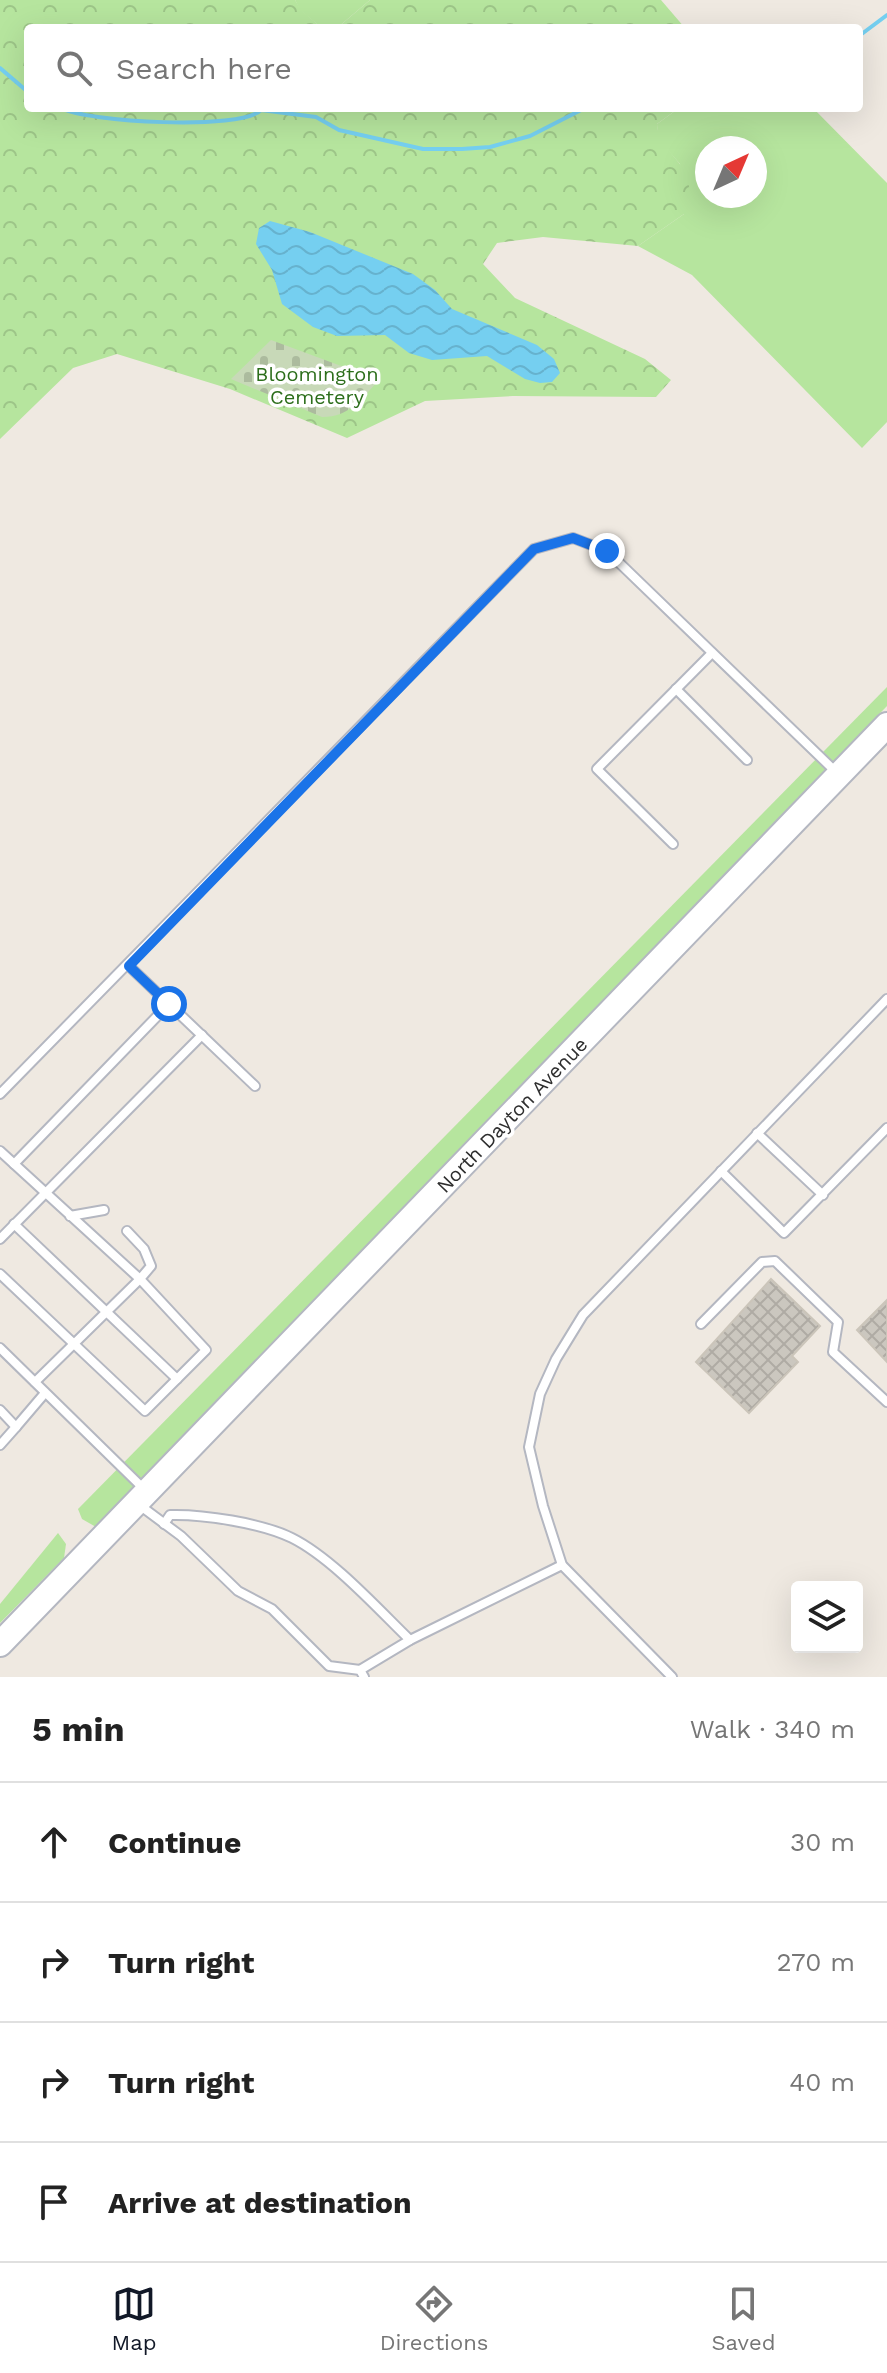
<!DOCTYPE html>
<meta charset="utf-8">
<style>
body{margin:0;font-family:"Work Sans",sans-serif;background:#f2f2f2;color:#222}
.controls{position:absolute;right:24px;bottom:24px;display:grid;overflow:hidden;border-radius:8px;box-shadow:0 8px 32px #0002}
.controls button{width:72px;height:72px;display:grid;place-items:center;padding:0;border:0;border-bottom:2px solid #e0e0e0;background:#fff;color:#222;font:40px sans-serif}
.compass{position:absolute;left:695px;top:136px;width:72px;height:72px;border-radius:50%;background:#fff;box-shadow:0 8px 32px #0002;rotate:44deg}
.stop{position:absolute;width:24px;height:24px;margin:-18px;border:6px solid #1a73e8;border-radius:50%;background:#fff}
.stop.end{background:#1a73e8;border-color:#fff;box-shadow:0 2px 8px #0008}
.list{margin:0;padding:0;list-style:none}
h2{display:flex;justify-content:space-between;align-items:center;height:104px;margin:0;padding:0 32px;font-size:34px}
h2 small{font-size:26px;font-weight:400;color:#767676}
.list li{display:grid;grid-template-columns:52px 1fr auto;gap:24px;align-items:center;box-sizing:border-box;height:120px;padding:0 32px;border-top:2px solid #e0e0e0}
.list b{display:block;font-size:30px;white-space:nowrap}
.list em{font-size:26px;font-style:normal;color:#767676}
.icon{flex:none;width:44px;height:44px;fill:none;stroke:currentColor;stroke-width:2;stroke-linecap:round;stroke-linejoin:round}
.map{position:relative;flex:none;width:887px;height:1677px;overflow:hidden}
.search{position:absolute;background:#fff;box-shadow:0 8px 32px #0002;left:24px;right:24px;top:24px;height:88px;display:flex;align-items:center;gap:20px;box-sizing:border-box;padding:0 28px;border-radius:8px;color:#767676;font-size:30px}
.sheet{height:584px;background:#fff}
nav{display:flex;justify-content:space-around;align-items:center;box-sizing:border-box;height:112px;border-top:2px solid #e0e0e0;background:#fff;font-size:22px;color:#767676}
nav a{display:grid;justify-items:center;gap:4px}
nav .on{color:#111827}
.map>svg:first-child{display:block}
</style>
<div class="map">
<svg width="887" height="1677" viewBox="0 0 887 1677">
<defs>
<pattern id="forest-crowns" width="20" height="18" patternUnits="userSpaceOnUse" patternTransform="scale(2)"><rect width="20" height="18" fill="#b6e59e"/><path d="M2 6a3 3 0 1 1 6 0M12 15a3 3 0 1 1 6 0" fill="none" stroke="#9dc588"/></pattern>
<pattern id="cemetery-stones" width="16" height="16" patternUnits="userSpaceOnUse" patternTransform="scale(2)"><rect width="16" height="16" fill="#c8d9b8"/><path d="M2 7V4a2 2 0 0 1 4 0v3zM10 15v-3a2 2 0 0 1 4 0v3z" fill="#acbb9e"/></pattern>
<pattern id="water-waves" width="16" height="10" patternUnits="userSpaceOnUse" patternTransform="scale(2)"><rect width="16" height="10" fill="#75cff0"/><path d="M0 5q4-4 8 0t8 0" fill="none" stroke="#66b2ce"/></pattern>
<pattern id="building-cross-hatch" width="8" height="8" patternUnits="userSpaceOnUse" patternTransform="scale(2)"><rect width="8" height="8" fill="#cbc7bf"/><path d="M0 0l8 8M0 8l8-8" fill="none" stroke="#afaba4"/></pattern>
</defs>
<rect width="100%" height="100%" fill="#efe9e1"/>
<g fill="#b6e59e" fill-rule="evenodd">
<polygon points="295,0 370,0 337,28 322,28 300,10"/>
<path d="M679 108H813L887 183V422L862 448 692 275 638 246 684 214 680 164 658 139 657 124ZM707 148H755V196H707Z"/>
<polygon points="887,687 887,706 96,1527 82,1519 78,1509"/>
<polygon points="58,1533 66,1544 64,1558 0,1623 0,1604"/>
</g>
<g fill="url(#forest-crowns)">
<path d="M0 0H295L301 10 322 28H28V108H679L657 124C658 150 689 162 689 187 689 196 685 206 684 214L638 246 543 237 497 243 483 264 515 298 645 359 671 380 656 397 513 396 425 401 347 438 230 389 117 354 73 368 0 439Z"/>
<polygon points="370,0 661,0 685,28 337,28"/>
</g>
<path fill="url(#cemetery-stones)" d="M271 340 379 380C361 399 350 417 322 417L231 379Z"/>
<polygon fill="url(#water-waves)" points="270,221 310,232 413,274 435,290 452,309 537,345 554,359 560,373 552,382 540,383 525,379 487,356 432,360 409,353 385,335 337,336 313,327 282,304 272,270 256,244 259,228"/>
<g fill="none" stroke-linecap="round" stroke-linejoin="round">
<g stroke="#75cff0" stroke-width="4">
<polyline points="859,36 887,15"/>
<polyline points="0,68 28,92"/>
<path d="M61 108C86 122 241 131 261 110L316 117 339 130 423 149H462L490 147 530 136 585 108"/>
</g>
</g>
<g fill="url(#building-cross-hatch)" stroke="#cbc5ba" stroke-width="2">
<polygon points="771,1279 820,1326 792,1356 798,1362 749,1413 696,1362"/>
<polygon points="887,1300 887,1362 857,1330"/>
</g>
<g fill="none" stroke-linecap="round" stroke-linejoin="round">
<g stroke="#b4b7c1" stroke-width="12">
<g id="lane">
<polyline points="676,689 747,760"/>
<polyline points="673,844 597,769 712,653"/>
<polyline points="129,966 255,1086"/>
<polyline points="0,1094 534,549 573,538 607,551 837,773"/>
<polyline points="757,1133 823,1195"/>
<polyline points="0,1151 140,1279 35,1382"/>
<polyline points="14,1164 169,1004"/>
<polyline points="721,1171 784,1233 887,1128"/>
<polyline points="70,1216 104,1210"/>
<polyline points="14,1224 177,1379"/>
<polyline points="0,1239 202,1035"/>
<polyline points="0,1274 145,1411 206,1350 140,1279 151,1266 144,1249 127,1231"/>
<polyline points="701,1324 762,1262 775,1261 838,1322 833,1352 887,1402"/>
<polyline points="0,1348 145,1490"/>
<polyline points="0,1410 16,1427 45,1393"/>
<polyline points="0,1445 16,1427"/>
<polyline points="138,1504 181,1536 238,1591 272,1609 329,1666 360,1670 364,1677"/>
<path d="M164 1524 170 1515C202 1514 262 1523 292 1538 332 1558 377 1608 410 1640"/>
<polyline points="360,1670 410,1640 562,1565"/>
<polyline points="672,1677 562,1565 543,1506 529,1447 540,1394 556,1359 583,1315 887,999"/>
</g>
</g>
<g stroke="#b4b7c1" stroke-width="28">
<polyline id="secondary" points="0,1644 887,725"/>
</g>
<use href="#lane" stroke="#fff" stroke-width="8"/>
<use href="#secondary" stroke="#fff" stroke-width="24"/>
</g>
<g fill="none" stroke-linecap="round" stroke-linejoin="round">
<polyline stroke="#1a73e8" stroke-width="10" points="169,1004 129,966 534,549 573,538 607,551"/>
</g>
<g text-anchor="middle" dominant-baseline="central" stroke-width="7" stroke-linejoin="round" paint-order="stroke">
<g font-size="20" fill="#2c6e1b" stroke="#fff">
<text x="317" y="374">Bloomington<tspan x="317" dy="23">Cemetery</tspan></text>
</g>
<g font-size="20" fill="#2e2e2e" stroke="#fff">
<text transform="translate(512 1115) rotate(-46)">North Dayton Avenue</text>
</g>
</g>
</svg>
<div class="controls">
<button><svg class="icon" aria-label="layers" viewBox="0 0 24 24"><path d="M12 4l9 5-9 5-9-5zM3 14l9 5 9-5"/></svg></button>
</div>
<svg class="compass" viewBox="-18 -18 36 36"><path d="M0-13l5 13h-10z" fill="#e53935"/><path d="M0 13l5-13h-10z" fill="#767676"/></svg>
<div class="stop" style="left:169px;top:1004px"></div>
<div class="stop end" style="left:607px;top:551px"></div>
<div class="search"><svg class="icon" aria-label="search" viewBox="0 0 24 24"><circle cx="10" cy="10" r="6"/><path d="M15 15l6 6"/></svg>Search here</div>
</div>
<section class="sheet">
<h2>5 min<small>Walk · 340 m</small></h2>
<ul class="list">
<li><svg class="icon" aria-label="ahead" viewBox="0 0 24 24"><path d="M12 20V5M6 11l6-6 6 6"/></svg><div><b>Continue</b></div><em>30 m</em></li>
<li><svg class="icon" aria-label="right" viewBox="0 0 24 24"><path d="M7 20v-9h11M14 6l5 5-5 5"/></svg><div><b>Turn right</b></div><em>270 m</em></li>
<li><svg class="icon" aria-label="right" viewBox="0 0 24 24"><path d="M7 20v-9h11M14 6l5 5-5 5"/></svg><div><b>Turn right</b></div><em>40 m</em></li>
<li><svg class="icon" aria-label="arrive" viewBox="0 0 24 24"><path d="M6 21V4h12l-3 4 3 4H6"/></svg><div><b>Arrive at destination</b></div></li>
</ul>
</section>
<nav>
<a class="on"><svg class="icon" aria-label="map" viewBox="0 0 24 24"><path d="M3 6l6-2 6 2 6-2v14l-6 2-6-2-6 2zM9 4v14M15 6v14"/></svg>Map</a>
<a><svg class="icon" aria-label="directions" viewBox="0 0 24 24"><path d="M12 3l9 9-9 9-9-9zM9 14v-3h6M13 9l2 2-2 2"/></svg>Directions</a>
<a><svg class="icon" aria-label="saved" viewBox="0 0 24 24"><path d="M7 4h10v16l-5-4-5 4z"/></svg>Saved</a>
</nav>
